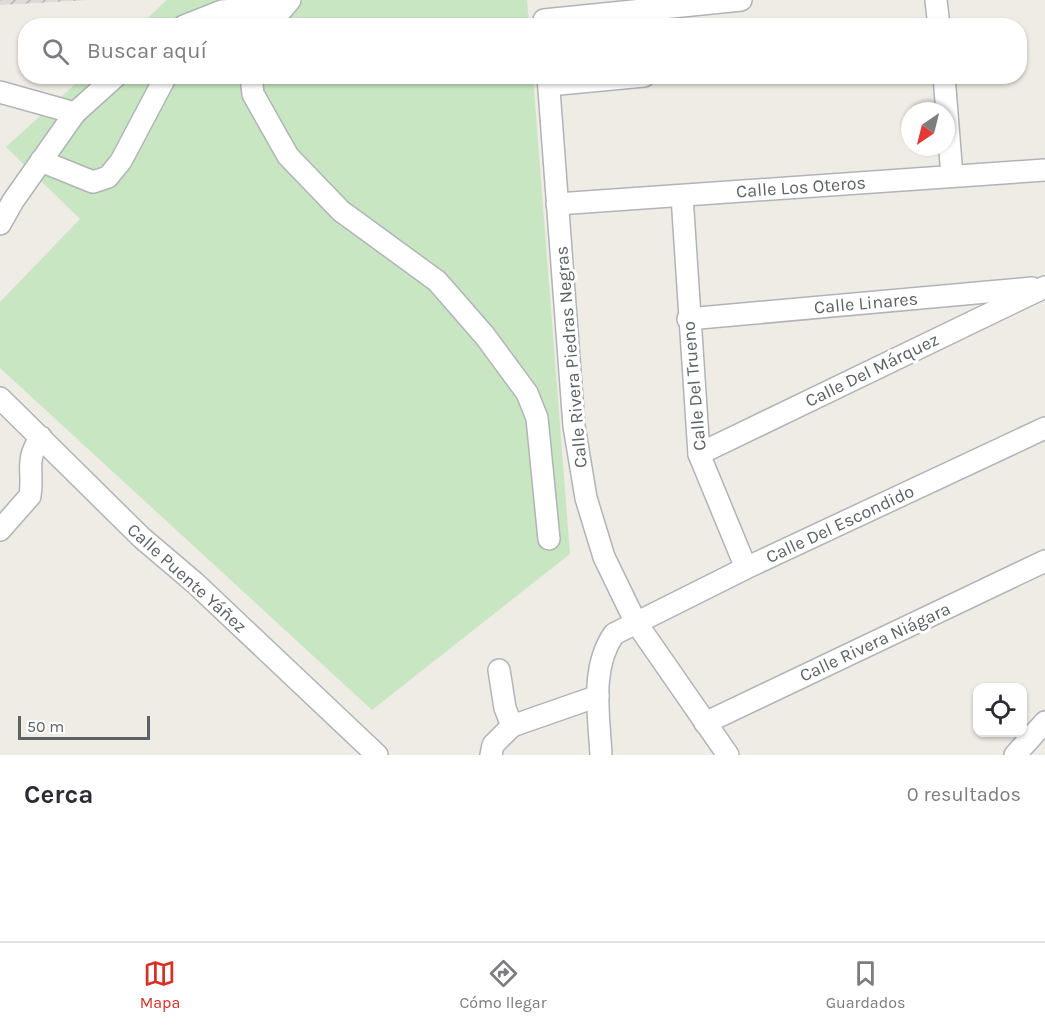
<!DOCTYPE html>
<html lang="es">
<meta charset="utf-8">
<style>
body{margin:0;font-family:Karla,sans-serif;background:#f7f7f7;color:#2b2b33}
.controls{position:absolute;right:18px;bottom:18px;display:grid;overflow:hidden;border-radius:12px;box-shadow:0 2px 4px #0004}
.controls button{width:54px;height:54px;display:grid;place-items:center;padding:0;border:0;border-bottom:2px solid #e1e1e2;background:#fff;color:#2b2b33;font:30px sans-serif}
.compass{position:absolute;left:901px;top:102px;width:54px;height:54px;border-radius:50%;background:#fff;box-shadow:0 2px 4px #0004;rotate:215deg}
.scale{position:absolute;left:18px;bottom:15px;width:132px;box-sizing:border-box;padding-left:6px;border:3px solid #5d6265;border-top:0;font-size:16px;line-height:21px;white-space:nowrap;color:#5d6265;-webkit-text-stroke:4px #fff;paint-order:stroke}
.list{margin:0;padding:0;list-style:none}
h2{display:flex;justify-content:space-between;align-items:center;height:78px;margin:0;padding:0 24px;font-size:26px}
h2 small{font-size:20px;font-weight:400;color:#7c7c81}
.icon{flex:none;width:33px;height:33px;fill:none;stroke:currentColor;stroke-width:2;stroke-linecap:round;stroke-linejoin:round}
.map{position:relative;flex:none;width:1045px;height:755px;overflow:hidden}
.search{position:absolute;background:#fff;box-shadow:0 2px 4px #0004;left:18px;right:18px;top:18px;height:66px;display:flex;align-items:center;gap:15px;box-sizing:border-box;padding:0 21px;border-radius:24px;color:#7c7c81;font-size:22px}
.sheet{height:186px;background:#fff}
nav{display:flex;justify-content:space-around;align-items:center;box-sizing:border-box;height:84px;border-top:2px solid #e1e1e2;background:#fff;font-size:16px;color:#7c7c81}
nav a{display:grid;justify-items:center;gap:3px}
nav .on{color:#d93025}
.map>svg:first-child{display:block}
</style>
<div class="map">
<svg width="1045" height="755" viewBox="0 0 1045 755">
<defs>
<pattern id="industrial-furrows" width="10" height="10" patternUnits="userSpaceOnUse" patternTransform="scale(1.5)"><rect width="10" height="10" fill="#dedad7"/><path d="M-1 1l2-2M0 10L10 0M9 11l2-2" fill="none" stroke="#b7b4b2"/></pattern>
</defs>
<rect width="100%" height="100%" fill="#efebe5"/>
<polygon fill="url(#industrial-furrows)" points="0,0 90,0 0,5"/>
<g fill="#c9e6c2">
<polygon points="167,0 527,0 529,25 139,26"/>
<polygon points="83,77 533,77 570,554 372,710 0,368 0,302 80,219 6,147"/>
</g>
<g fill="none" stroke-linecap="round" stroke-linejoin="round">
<g stroke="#b0b4b7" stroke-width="24">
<g id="minor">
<polyline points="936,0 939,26"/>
<polyline points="544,20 741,0"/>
<polyline points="184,26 222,11 284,6"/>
<polyline points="268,26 290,0"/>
<polyline points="251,76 253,94 288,156 341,211 437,281 485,336 527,393 537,418 549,539"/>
<polyline points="548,76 574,426 586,498 604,557 635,621 728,755"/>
<polyline points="944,76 952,176"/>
<polyline points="549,85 644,76"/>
<polyline points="0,92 75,113"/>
<polyline points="41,161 93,182 108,177 121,161 166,76"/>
<polyline points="682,196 699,454 746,568"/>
<polyline points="557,204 1045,170"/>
<polyline points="0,224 13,201 75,113 116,76"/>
<polyline points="688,319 1032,288"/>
<polyline points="0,398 142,538 195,583 377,755"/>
<polyline points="699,454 1045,287"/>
<path d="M0 530 30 496C34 471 24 461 41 437"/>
<polyline points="705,723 1045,561"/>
<polyline points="512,726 598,696"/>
<polyline points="491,755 493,745 512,726 505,708 499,670"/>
<path d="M601 755C599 715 590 668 614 634L746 568 1045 428"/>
<polyline points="1015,755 1045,722"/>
</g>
</g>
<use href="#minor" stroke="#fff" stroke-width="21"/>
</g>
<g text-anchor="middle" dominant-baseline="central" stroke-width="6" stroke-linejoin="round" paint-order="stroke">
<g font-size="18" fill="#5d6265" stroke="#fff">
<text transform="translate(801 187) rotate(-4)">Calle Los Oteros</text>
<text transform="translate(866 303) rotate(-5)">Calle Linares</text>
<text transform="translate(571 357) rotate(-95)">Calle Rivera Piedras Negras</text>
<text transform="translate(872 370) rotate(-26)">Calle Del Márquez</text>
<text transform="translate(694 386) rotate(-95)">Calle Del Trueno</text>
<text transform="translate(840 524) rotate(-25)">Calle Del Escondido</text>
<text transform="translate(187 578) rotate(42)">Calle Puente Yáñez</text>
<text transform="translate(875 642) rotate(-25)">Calle Rivera Niágara</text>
</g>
</g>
</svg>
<div class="controls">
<button><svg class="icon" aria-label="locate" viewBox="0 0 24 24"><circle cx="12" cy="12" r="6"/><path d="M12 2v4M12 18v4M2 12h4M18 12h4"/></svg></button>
</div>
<svg class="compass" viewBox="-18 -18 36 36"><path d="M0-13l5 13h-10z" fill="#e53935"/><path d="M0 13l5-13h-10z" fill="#7c7c81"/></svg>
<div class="scale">50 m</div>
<div class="search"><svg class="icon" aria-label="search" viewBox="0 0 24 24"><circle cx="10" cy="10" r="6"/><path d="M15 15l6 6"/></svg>Buscar aquí</div>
</div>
<section class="sheet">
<h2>Cerca<small>0 resultados</small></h2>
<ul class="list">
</ul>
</section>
<nav>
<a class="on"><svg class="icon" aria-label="map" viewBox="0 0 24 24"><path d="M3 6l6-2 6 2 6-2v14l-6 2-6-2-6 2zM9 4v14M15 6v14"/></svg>Mapa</a>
<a><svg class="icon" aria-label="directions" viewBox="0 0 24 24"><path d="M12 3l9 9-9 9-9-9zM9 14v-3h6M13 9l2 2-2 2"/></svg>Cómo llegar</a>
<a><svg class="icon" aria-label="saved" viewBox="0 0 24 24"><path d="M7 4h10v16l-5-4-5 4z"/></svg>Guardados</a>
</nav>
